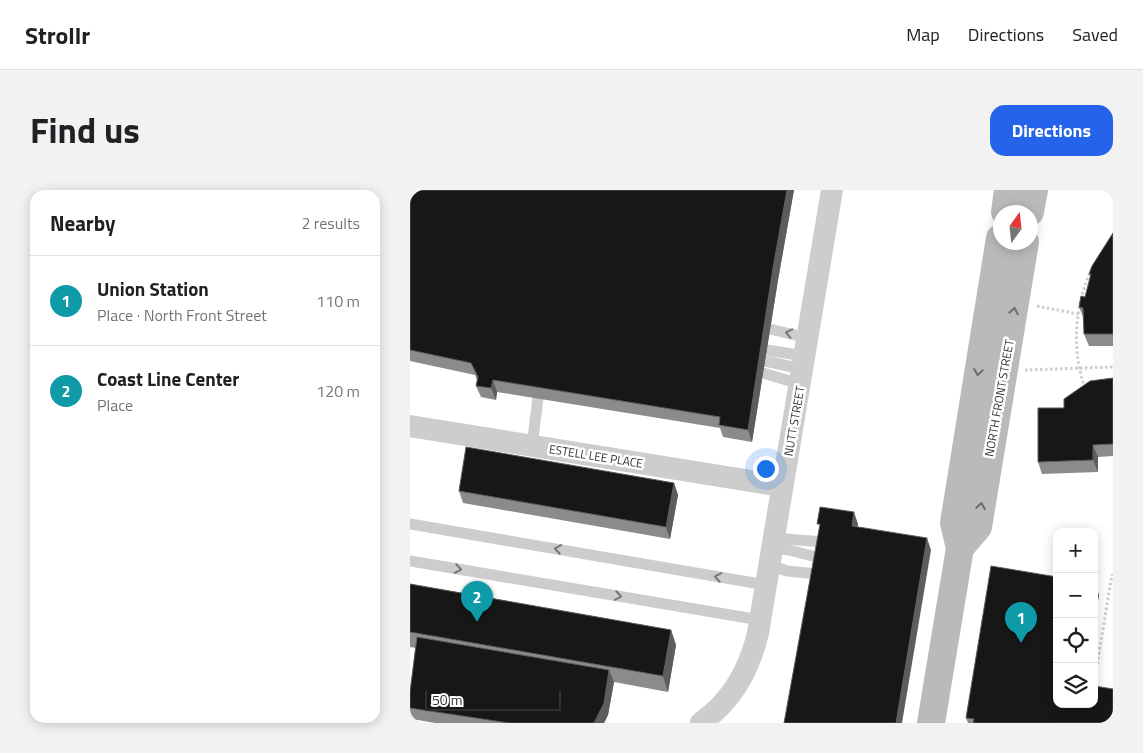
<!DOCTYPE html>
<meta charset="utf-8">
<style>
body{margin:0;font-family:"Titillium Web",sans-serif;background:#f2f2f2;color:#202124}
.controls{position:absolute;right:15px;bottom:15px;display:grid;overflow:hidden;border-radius:10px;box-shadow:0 2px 12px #0003}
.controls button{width:45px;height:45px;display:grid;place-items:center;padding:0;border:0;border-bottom:1px solid #e0e0e0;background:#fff;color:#202124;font:25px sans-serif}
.compass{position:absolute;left:583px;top:15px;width:45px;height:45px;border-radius:50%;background:#fff;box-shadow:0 2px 12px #0003;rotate:15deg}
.scale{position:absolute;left:15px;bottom:12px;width:136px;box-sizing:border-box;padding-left:5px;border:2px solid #303030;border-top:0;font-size:14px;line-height:18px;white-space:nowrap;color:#303030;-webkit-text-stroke:4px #fff;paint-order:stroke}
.you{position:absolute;left:355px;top:278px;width:18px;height:18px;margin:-12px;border:4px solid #fff;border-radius:50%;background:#1a73e8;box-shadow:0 0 0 8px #1a73e833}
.badge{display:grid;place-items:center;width:32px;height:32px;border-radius:50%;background:#2563eb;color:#fff;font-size:16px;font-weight:700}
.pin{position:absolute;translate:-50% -41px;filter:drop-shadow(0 1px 2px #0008)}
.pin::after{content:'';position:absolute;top:26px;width:18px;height:15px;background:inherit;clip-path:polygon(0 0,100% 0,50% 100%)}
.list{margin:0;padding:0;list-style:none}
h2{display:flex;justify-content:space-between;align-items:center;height:65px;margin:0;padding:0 20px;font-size:21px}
h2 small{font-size:16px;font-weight:400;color:#757577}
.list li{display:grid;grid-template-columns:32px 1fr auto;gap:15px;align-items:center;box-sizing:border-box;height:90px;padding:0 20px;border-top:1px solid #e0e0e0}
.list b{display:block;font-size:19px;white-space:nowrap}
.list p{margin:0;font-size:16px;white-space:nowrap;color:#757577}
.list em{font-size:16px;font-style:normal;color:#757577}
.icon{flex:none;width:28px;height:28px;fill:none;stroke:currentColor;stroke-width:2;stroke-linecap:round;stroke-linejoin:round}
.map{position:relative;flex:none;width:703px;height:533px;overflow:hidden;border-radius:15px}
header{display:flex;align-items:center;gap:30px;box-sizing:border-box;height:70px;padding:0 25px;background:#fff;border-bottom:1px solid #e0e0e0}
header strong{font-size:24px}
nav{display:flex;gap:28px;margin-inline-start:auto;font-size:18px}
.intro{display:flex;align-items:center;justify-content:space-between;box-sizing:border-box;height:120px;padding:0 30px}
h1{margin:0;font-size:35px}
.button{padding:12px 22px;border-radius:15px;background:#2563eb;color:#fff;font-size:18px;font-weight:700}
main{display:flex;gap:30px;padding:0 30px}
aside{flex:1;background:#fff;border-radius:15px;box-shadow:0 2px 12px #0003}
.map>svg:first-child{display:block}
</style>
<header>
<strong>Strollr</strong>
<nav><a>Map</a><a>Directions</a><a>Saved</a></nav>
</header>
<div class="intro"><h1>Find us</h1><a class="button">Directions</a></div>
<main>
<aside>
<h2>Nearby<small>2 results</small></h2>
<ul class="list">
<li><span class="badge" style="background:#0f9aa8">1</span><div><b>Union Station</b><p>Place · North Front Street</p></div><em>110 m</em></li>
<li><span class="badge" style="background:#0f9aa8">2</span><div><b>Coast Line Center</b><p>Place</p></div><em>120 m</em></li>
</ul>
</aside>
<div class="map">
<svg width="703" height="533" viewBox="0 0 703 533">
<rect width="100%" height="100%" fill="#fff"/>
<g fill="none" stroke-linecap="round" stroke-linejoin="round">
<g stroke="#cdcdcd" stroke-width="3" stroke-dasharray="2.5 2.5" stroke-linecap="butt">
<polyline points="627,116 668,124"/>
<polyline points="615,180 703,177"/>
<path d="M675 198C661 159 665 119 680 82"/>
<polyline points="684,494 702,384"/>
</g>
<g stroke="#cdcdcd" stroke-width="11">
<polyline points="360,139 397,148"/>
<polyline points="357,160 394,166"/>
<polyline points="355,171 392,179"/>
<polyline points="353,183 390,194"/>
<polyline points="122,256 128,208"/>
<polyline points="0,334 356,395"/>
<polyline points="364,348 413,352"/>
<polyline points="362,358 379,360 410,368"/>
<polyline points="0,371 350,430"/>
<polyline points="360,375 377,381 407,384"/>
</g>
<g stroke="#cdcdcd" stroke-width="22">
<polyline points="0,236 372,296"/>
<path d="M291 533C299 526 308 520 314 512 332 492 342 468 348 443L422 0"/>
</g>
<g stroke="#bababa" stroke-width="28">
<polyline points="595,22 598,0"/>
<polyline points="620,22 624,0"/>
<polyline points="550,358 568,337 615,52"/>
<polyline points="521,533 550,358 544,333 590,48"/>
</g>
</g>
<g fill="#8b8b8b">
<polygon points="0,0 384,0 368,90 342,252 313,247 310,238 87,202 86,210 71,207 66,196 67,190 65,185 0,171"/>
<polygon points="703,43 703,156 679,156 674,144 674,129 669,117 675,107 680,87 679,84"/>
<polygon points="703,188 703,266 688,267 688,282 632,284 628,272 654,218"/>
<polygon points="264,293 268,305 260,349 53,313 49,301"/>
<polygon points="0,394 261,440 266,455 258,502 204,492 198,525 194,533 25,533 2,529 0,523 0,502 6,458 0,457"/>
<polygon points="647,514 703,533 558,533 556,528"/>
</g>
<g fill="#5d5d5d">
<polygon points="377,0 384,0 368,90 342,252 338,240 363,78"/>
<polygon points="83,190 87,202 86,210 81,198"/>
<polygon points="683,255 688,267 688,282 683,270"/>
<polygon points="264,293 268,305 260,349 256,337"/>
<polygon points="444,322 448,334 446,348 442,336"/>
<polygon points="517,348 521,360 492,533 486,533"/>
<polygon points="685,393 689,405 684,437 684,399"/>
<polygon points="261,440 266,455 258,502 253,486"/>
<polygon points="199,480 204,492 198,525 194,533 184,533"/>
</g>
<g fill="#171717" stroke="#5d5d5d">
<polygon points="0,0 377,0 363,78 338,240 309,235 310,227 83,190 81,198 66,196 68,187 61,173 0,160"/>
<polygon points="703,43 703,144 674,144 673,118 669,117 671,106 675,107 681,84 679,84 682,76"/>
<polygon points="703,188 703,254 683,255 683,270 628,272 628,218 654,218 654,209 680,191"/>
<polygon points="56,257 264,293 256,337 49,301"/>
<polygon points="410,317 444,322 442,336 517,348 486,533 374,533 410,334 407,334"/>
<polygon points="581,376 647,387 647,514 684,514 684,496 703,499 703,533 563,533 564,529 556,528"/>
<polygon points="0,394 261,440 253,486 0,442"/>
<polygon points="7,447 199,480 194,513 184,533 99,533 0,518 0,502"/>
</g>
<defs><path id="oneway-chevron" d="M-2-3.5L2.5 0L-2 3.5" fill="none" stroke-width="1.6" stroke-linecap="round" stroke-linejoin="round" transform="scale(1.25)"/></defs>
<g stroke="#6e6e6e">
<use href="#oneway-chevron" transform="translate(604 121) rotate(-80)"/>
<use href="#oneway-chevron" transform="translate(568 182) rotate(99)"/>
<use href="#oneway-chevron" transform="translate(571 316) rotate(-81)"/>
</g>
<g stroke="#777">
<use href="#oneway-chevron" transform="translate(379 143) rotate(-167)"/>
<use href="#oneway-chevron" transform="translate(148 359) rotate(-170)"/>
<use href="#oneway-chevron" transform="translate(48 379) rotate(10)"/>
<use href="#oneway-chevron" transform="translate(308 387) rotate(-170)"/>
<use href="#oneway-chevron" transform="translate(208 406) rotate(10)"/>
</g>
<g text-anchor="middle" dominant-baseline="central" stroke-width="5" stroke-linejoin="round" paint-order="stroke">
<g font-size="12" fill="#303030" stroke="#fff">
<text transform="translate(589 208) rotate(-80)">NORTH FRONT STREET</text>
<text transform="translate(384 231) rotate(-80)">NUTT STREET</text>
<text transform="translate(186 266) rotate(9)">ESTELL LEE PLACE</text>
</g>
</g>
</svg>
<div class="controls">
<button>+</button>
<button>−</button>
<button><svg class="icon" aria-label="locate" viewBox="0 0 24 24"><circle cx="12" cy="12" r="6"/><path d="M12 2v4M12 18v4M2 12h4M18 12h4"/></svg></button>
<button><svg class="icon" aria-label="layers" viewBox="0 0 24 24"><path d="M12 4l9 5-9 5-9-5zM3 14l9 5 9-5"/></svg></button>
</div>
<svg class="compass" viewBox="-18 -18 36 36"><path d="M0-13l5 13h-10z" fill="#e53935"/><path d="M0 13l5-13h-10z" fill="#757577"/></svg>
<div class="scale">50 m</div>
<div class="you"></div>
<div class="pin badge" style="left:611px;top:453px;background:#0f9aa8">1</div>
<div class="pin badge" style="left:67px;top:432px;background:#0f9aa8">2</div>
</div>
</main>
